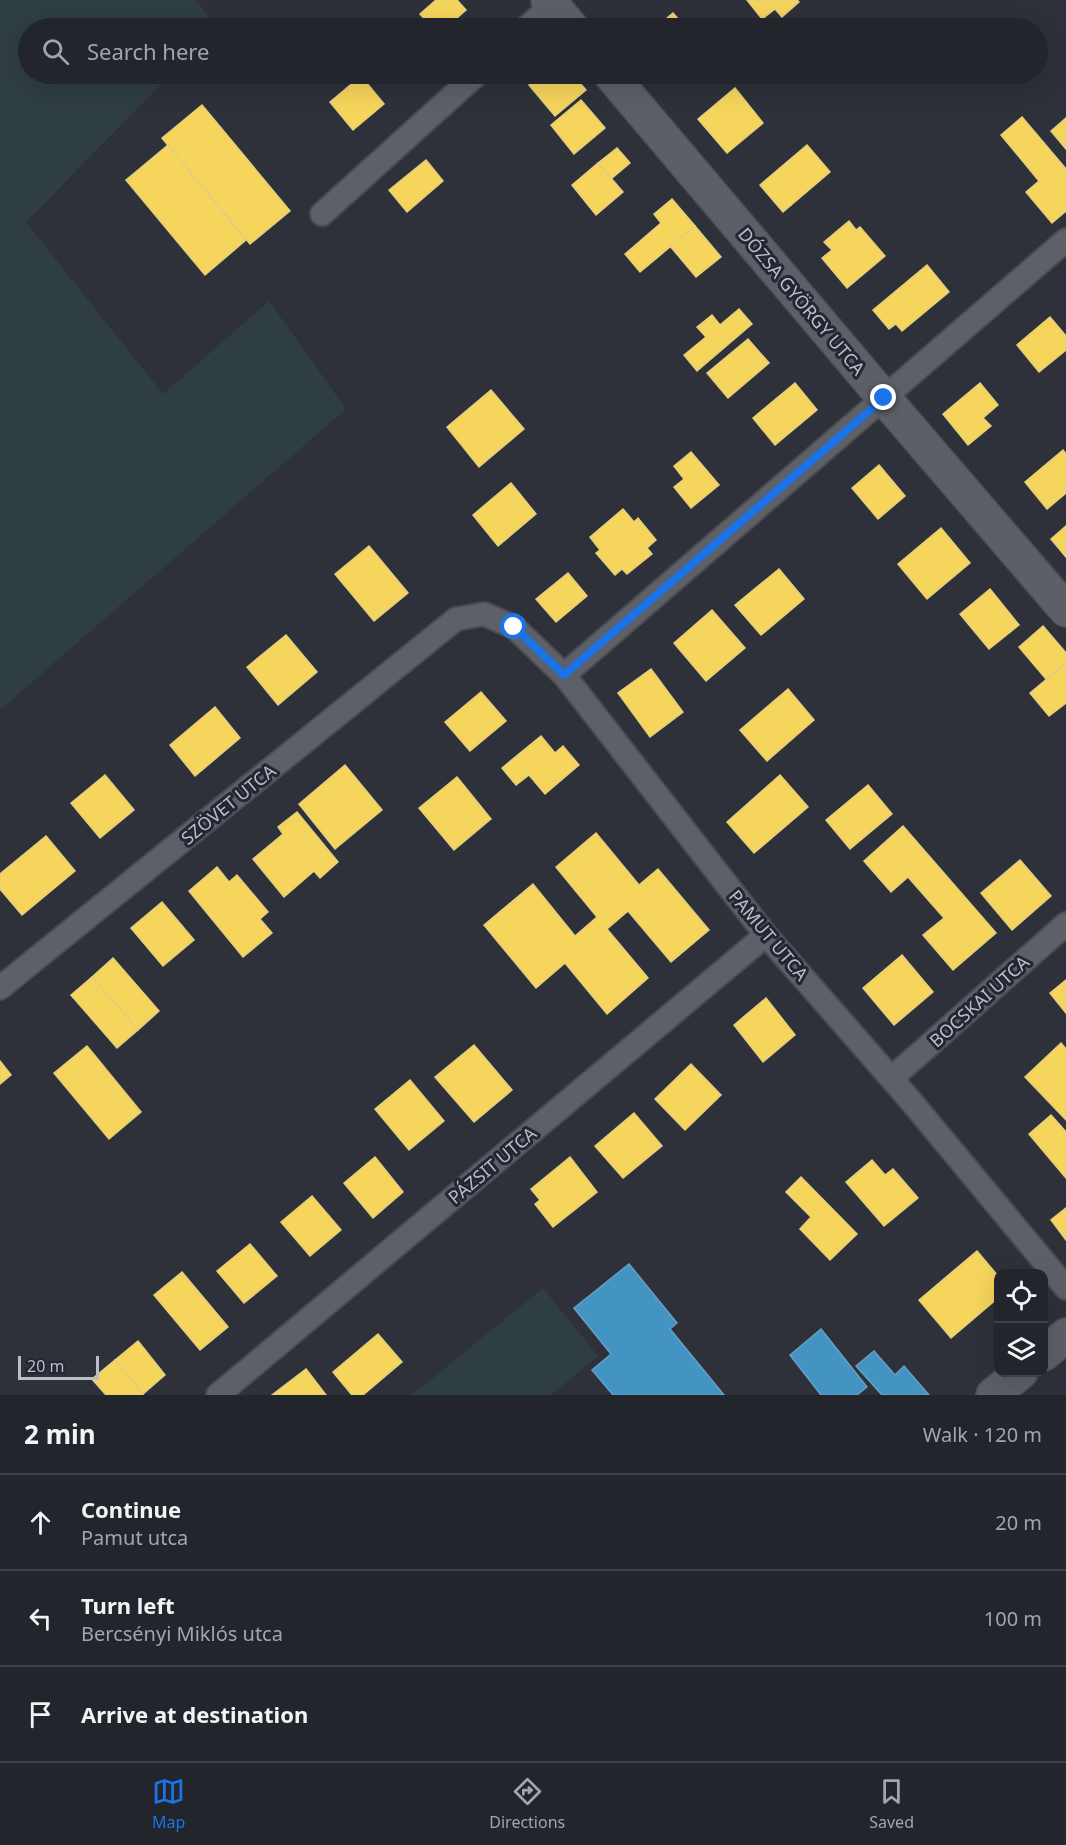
<!DOCTYPE html>
<meta charset="utf-8">
<style>
body{margin:0;font-family:"Noto Sans",sans-serif;background:#2e3137;color:#f1f3f6}
.controls{position:absolute;right:18px;bottom:18px;display:grid;overflow:hidden;border-radius:12px;box-shadow:0 6px 24px #0002}
.controls button{width:54px;height:54px;display:grid;place-items:center;padding:0;border:0;border-bottom:2px solid #3f4247;background:#22252b;color:#f1f3f6;font:30px sans-serif}
.scale{position:absolute;left:18px;bottom:15px;width:81px;box-sizing:border-box;padding-left:6px;border:3px solid #b9bec9;border-top:0;font-size:16px;line-height:21px;white-space:nowrap;color:#b9bec9;-webkit-text-stroke:4px #222733;paint-order:stroke}
.stop{position:absolute;width:18px;height:18px;margin:-14px;border:4px solid #1a73e8;border-radius:50%;background:#fff}
.stop.end{background:#1a73e8;border-color:#fff;box-shadow:0 2px 6px #0008}
.list{margin:0;padding:0;list-style:none}
h2{display:flex;justify-content:space-between;align-items:center;height:78px;margin:0;padding:0 24px;font-size:26px}
h2 small{font-size:20px;font-weight:400;color:#a2a5a9}
.list li{display:grid;grid-template-columns:39px 1fr auto;gap:18px;align-items:center;box-sizing:border-box;height:96px;padding:0 24px;border-top:2px solid #3f4247}
.list b{display:block;font-size:22px;white-space:nowrap}
.list p{margin:0;font-size:20px;white-space:nowrap;color:#a2a5a9}
.list em{font-size:20px;font-style:normal;color:#a2a5a9}
.icon{flex:none;width:33px;height:33px;fill:none;stroke:currentColor;stroke-width:2;stroke-linecap:round;stroke-linejoin:round}
.map{position:relative;flex:none;width:1066px;height:1395px;overflow:hidden}
.search{position:absolute;background:#22252b;box-shadow:0 6px 24px #0002;left:18px;right:18px;top:18px;height:66px;display:flex;align-items:center;gap:15px;box-sizing:border-box;padding:0 21px;border-radius:33px;color:#a2a5a9;font-size:22px}
.sheet{height:366px;background:#22252b}
nav{display:flex;justify-content:space-around;align-items:center;box-sizing:border-box;height:84px;border-top:2px solid #3f4247;background:#22252b;font-size:16px;color:#a2a5a9}
nav a{display:grid;justify-items:center;gap:3px}
nav .on{color:#1a73e8}
.map>svg:first-child{display:block}
</style>
<div class="map">
<svg width="1066" height="1395" viewBox="0 0 1066 1395">
<rect width="100%" height="100%" fill="#2e3139"/>
<g fill="#2f3e42">
<polygon points="0,0 195,0 217,26 214,28 28,28 28,74 171,74 26,222 163,394 269,301 346,409 0,710"/>
<polygon points="543,1288 598,1356 551,1395 412,1395"/>
</g>
<g fill="#f6d55c" stroke="#e4ce7d" stroke-width="1.5">
<polygon points="436,0 457,0 466,10 446,28 433,28 420,14"/>
<polygon points="747,0 797,0 799,2 782,17 775,9 762,19"/>
<polygon points="673,13 686,28 655,28"/>
<polygon points="543,74 572,74 586,90 555,116 529,85"/>
<polygon points="361,76 384,104 353,130 330,102"/>
<polygon points="735,88 763,123 727,153 698,119"/>
<polygon points="581,100 605,128 574,154 551,125"/>
<polygon points="202,105 290,211 250,244 162,138"/>
<polygon points="1022,117 1066,169 1066,211 1052,223 1026,192 1039,181 1001,135"/>
<polygon points="1066,118 1066,149 1051,131"/>
<polygon points="168,145 246,240 205,275 126,180"/>
<polygon points="807,145 830,172 783,212 760,185"/>
<polygon points="617,148 630,163 611,179 598,163"/>
<polygon points="426,160 443,181 407,212 389,190"/>
<polygon points="598,163 623,192 596,215 572,185"/>
<polygon points="672,199 695,226 640,272 625,254 661,223 654,214"/>
<polygon points="849,221 856,230 860,227 885,256 847,288 822,258 832,250 824,242"/>
<polygon points="695,226 721,257 696,277 670,246"/>
<polygon points="927,265 949,292 902,331 896,324 889,329 873,310"/>
<polygon points="739,309 752,324 697,371 684,355 706,337 697,327 712,315 720,325"/>
<polygon points="1050,317 1066,336 1066,350 1039,372 1017,345"/>
<polygon points="748,339 769,363 728,398 707,373"/>
<polygon points="795,383 817,410 775,445 753,418"/>
<polygon points="980,383 998,405 983,418 991,426 968,445 943,414"/>
<polygon points="491,390 524,429 479,467 447,427"/>
<polygon points="1063,450 1066,454 1066,493 1047,509 1025,482"/>
<polygon points="691,452 719,485 691,508 674,487 684,479 674,466"/>
<polygon points="879,465 905,496 878,519 852,488"/>
<polygon points="511,483 536,514 498,546 473,515"/>
<polygon points="623,509 634,522 638,518 656,540 647,548 652,554 627,574 622,569 615,575 596,553 600,550 590,537"/>
<polygon points="1066,526 1066,557 1051,539"/>
<polygon points="941,528 970,563 927,599 898,564"/>
<polygon points="369,546 408,593 374,621 335,574"/>
<polygon points="779,569 804,599 761,635 735,605"/>
<polygon points="568,573 587,596 556,622 536,599"/>
<polygon points="990,589 1019,625 989,649 960,614"/>
<polygon points="712,610 745,648 706,681 674,643"/>
<polygon points="1043,626 1066,653 1066,663 1046,679 1019,647"/>
<polygon points="286,635 317,672 278,705 247,667"/>
<polygon points="1066,663 1066,703 1049,716 1030,693"/>
<polygon points="651,669 683,712 650,737 618,693"/>
<polygon points="788,689 814,720 767,761 740,730"/>
<polygon points="481,692 506,721 470,751 445,722"/>
<polygon points="215,707 240,738 195,776 170,745"/>
<polygon points="541,736 555,753 563,746 579,765 545,794 529,775 516,785 502,768"/>
<polygon points="345,765 382,810 335,849 299,804"/>
<polygon points="105,775 134,810 100,838 71,803"/>
<polygon points="780,775 808,807 754,853 727,822"/>
<polygon points="457,777 491,819 454,850 419,808"/>
<polygon points="868,785 892,814 850,849 826,820"/>
<polygon points="297,812 338,862 320,878 314,871 284,897 253,859 283,834 278,827"/>
<polygon points="903,826 996,933 953,970 923,935 944,918 908,877 891,892 864,861"/>
<polygon points="596,833 639,885 658,869 709,930 671,962 628,911 607,929 648,978 607,1014 565,963 536,988 484,925 533,884 575,936 597,917 556,867"/>
<polygon points="46,836 75,871 22,915 0,889 0,874"/>
<polygon points="1020,860 1051,896 1012,930 981,893"/>
<polygon points="217,867 229,882 237,875 268,912 260,919 272,933 243,957 189,891"/>
<polygon points="162,902 194,940 163,966 131,928"/>
<polygon points="902,955 933,992 894,1025 863,988"/>
<polygon points="113,958 159,1011 138,1030 92,977"/>
<polygon points="92,977 138,1030 117,1048 71,995"/>
<polygon points="1066,980 1066,1013 1050,993"/>
<polygon points="766,998 795,1035 763,1062 734,1025"/>
<polygon points="1061,1043 1066,1049 1066,1120 1025,1077"/>
<polygon points="474,1045 512,1090 474,1122 435,1077"/>
<polygon points="87,1046 141,1112 109,1139 54,1073"/>
<polygon points="0,1061 11,1075 0,1084"/>
<polygon points="691,1064 721,1095 685,1130 655,1099"/>
<polygon points="410,1080 444,1121 409,1150 375,1109"/>
<polygon points="634,1113 662,1146 623,1178 595,1146"/>
<polygon points="1051,1115 1066,1132 1066,1178 1029,1134"/>
<polygon points="375,1157 403,1192 373,1218 344,1183"/>
<polygon points="570,1157 597,1192 553,1227 535,1204 540,1200 531,1189"/>
<polygon points="872,1160 885,1175 893,1169 918,1198 884,1226 846,1182"/>
<polygon points="801,1177 857,1234 830,1260 800,1229 811,1217 786,1192"/>
<polygon points="312,1196 341,1230 310,1256 281,1222"/>
<polygon points="1066,1208 1066,1240 1051,1220"/>
<polygon points="250,1244 277,1276 244,1303 217,1271"/>
<polygon points="977,1251 998,1276 998,1298 951,1338 919,1300"/>
<polygon points="182,1272 228,1327 200,1350 154,1295"/>
<polygon points="378,1334 402,1362 363,1395 352,1395 333,1372"/>
<polygon points="138,1341 165,1375 143,1394 115,1360"/>
<polygon points="115,1360 143,1394 141,1395 106,1395 92,1379"/>
<polygon points="306,1369 326,1395 272,1395"/>
</g>
<g fill="#4393c3" stroke="#66a0c5" stroke-width="1.5">
<polygon points="629,1264 677,1323 670,1329 724,1395 613,1395 592,1370 611,1354 574,1308"/>
<polygon points="821,1329 867,1387 857,1395 821,1395 790,1355"/>
<polygon points="874,1351 895,1375 904,1366 929,1395 882,1395 856,1366"/>
</g>
<g fill="none" stroke-linecap="round" stroke-linejoin="round">
<g stroke="#4a4c52" stroke-width="26">
<g id="street">
<polyline points="526,28 558,0"/>
<polyline points="322,214 477,74"/>
<polyline points="564,675 1066,240"/>
<polyline points="0,988 456,619 484,614 514,627 564,675 766,935 910,1100 1066,1288"/>
<polyline points="892,1078 1066,924"/>
<polyline points="218,1395 766,935"/>
</g>
</g>
<g stroke="#4a4c52" stroke-width="36">
<g id="secondary">
<polyline points="548,0 572,28"/>
<polyline points="610,74 884,398 1066,610"/>
<polyline points="1044,1354 1066,1335"/>
<polyline points="993,1395 1021,1372"/>
</g>
</g>
<use href="#street" stroke="#5e6067" stroke-width="22"/>
<use href="#secondary" stroke="#5c5f65" stroke-width="33"/>
</g>
<g fill="none" stroke-linecap="round" stroke-linejoin="round">
<polyline stroke="#1a73e8" stroke-width="8" points="514,627 564,675 884,398"/>
</g>
<g text-anchor="middle" dominant-baseline="central" stroke-width="6" stroke-linejoin="round" paint-order="stroke">
<g font-size="18" fill="#b9bec9" stroke="#222733">
<text transform="translate(802 301) rotate(50)">DÓZSA GYÖRGY UTCA</text>
<text transform="translate(228 804) rotate(-39)">SZÖVET UTCA</text>
<text transform="translate(769 935) rotate(50)">PAMUT UTCA</text>
<text transform="translate(979 1001) rotate(-42)">BOCSKAI UTCA</text>
<text transform="translate(492 1165) rotate(-40)">PÁZSIT UTCA</text>
</g>
</g>
</svg>
<div class="controls">
<button><svg class="icon" aria-label="locate" viewBox="0 0 24 24"><circle cx="12" cy="12" r="6"/><path d="M12 2v4M12 18v4M2 12h4M18 12h4"/></svg></button>
<button><svg class="icon" aria-label="layers" viewBox="0 0 24 24"><path d="M12 4l9 5-9 5-9-5zM3 14l9 5 9-5"/></svg></button>
</div>
<div class="scale">20 m</div>
<div class="stop" style="left:514px;top:627px"></div>
<div class="stop end" style="left:884px;top:398px"></div>
<div class="search"><svg class="icon" aria-label="search" viewBox="0 0 24 24"><circle cx="10" cy="10" r="6"/><path d="M15 15l6 6"/></svg>Search here</div>
</div>
<section class="sheet">
<h2>2 min<small>Walk · 120 m</small></h2>
<ul class="list">
<li><svg class="icon" aria-label="ahead" viewBox="0 0 24 24"><path d="M12 20V5M6 11l6-6 6 6"/></svg><div><b>Continue</b><p>Pamut utca</p></div><em>20 m</em></li>
<li><svg class="icon" aria-label="left" viewBox="0 0 24 24"><path d="M17 20v-9H6M10 6l-5 5 5 5"/></svg><div><b>Turn left</b><p>Bercsényi Miklós utca</p></div><em>100 m</em></li>
<li><svg class="icon" aria-label="arrive" viewBox="0 0 24 24"><path d="M6 21V4h12l-3 4 3 4H6"/></svg><div><b>Arrive at destination</b></div></li>
</ul>
</section>
<nav>
<a class="on"><svg class="icon" aria-label="map" viewBox="0 0 24 24"><path d="M3 6l6-2 6 2 6-2v14l-6 2-6-2-6 2zM9 4v14M15 6v14"/></svg>Map</a>
<a><svg class="icon" aria-label="directions" viewBox="0 0 24 24"><path d="M12 3l9 9-9 9-9-9zM9 14v-3h6M13 9l2 2-2 2"/></svg>Directions</a>
<a><svg class="icon" aria-label="saved" viewBox="0 0 24 24"><path d="M7 4h10v16l-5-4-5 4z"/></svg>Saved</a>
</nav>
